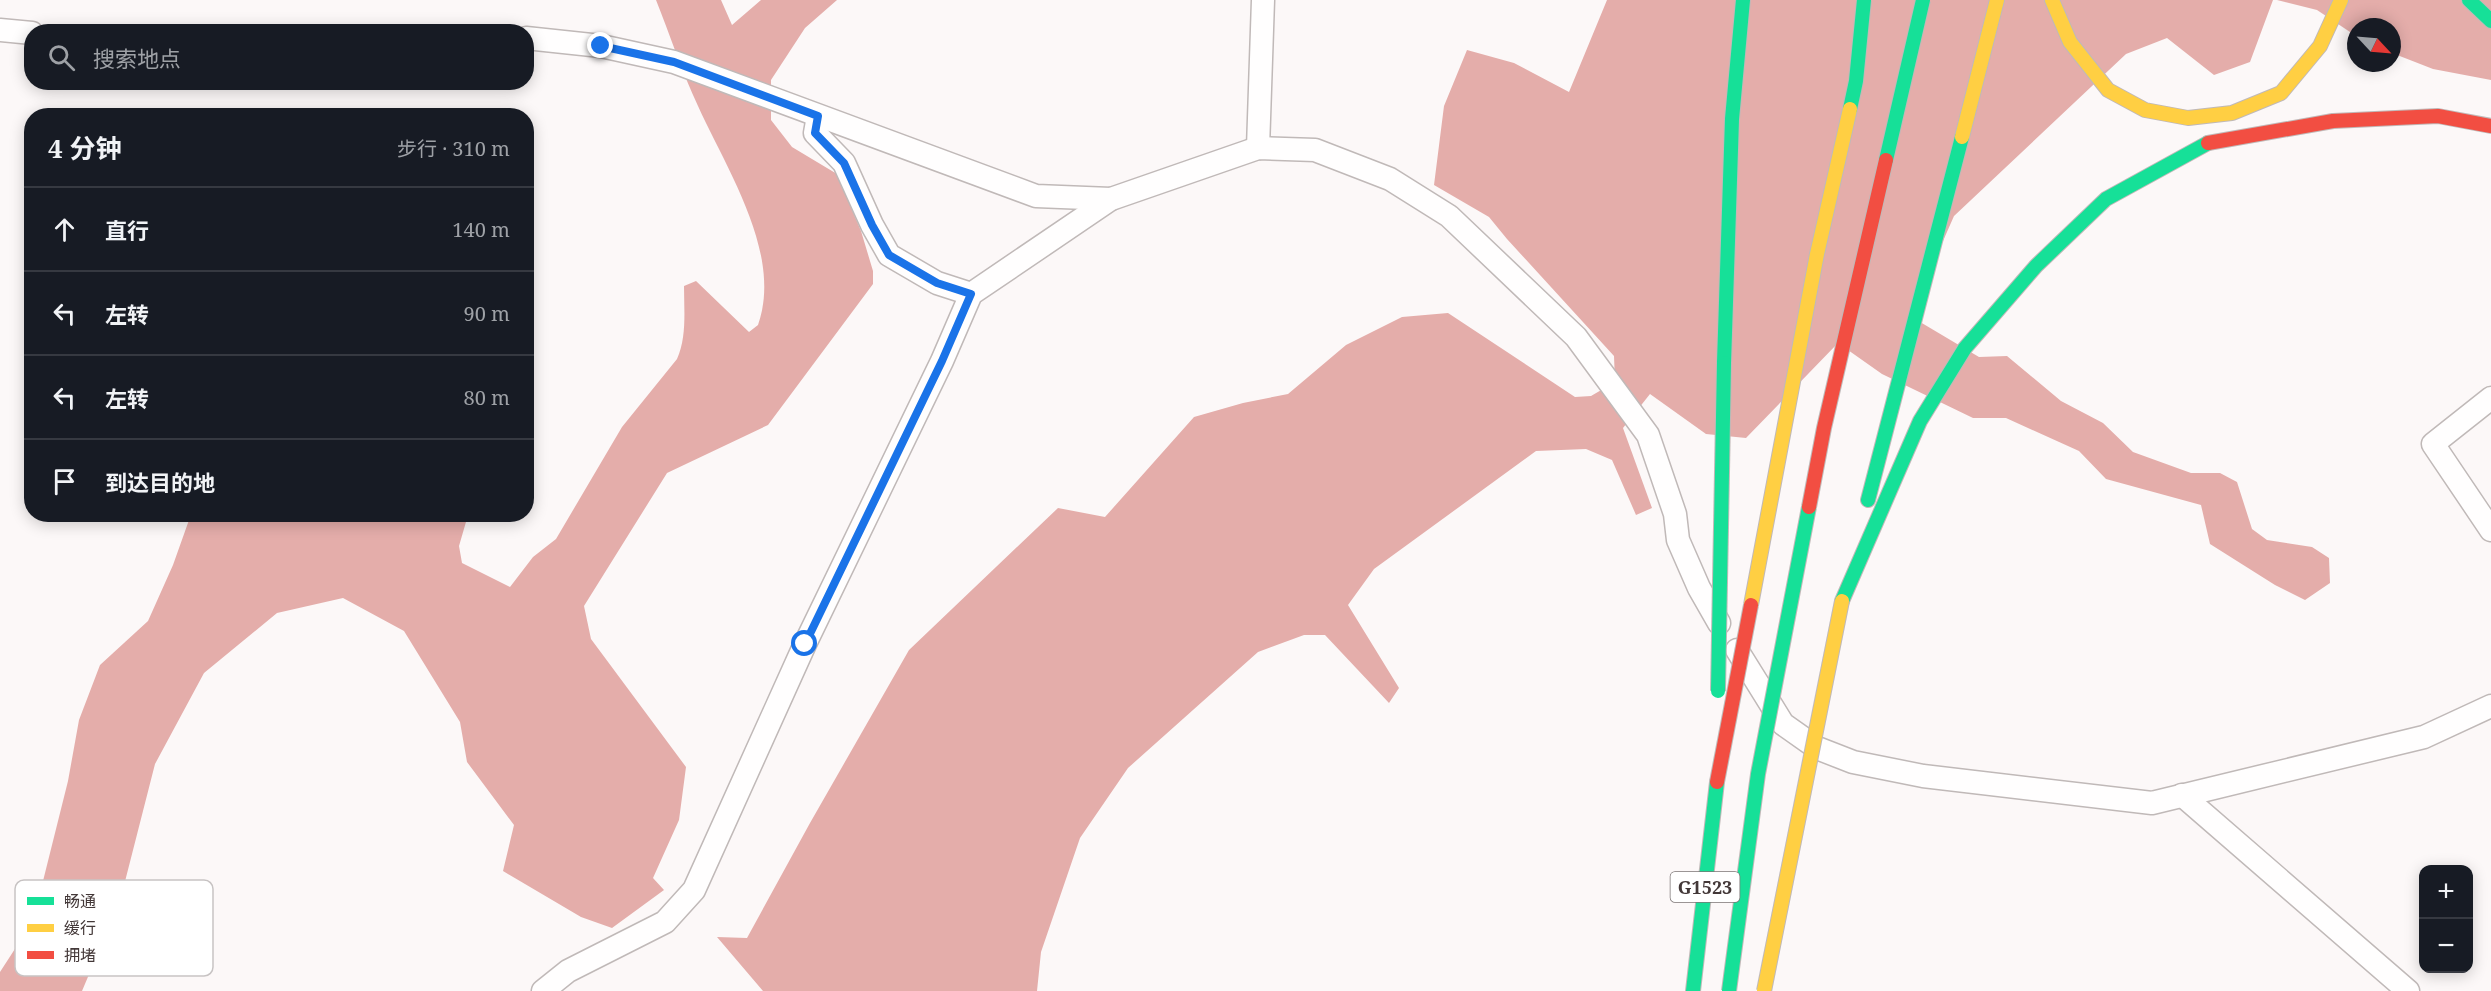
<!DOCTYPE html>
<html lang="zh">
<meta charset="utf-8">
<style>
body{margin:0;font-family:"Noto Serif","Noto Sans SC",serif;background:#242831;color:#f1f3f6}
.controls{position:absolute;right:18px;bottom:18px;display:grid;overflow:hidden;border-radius:12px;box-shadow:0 3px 15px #0003}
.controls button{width:54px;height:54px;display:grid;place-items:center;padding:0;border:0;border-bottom:2px solid #363941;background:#171b24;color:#f1f3f6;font:30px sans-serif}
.compass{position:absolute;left:2347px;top:18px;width:54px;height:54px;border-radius:50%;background:#171b24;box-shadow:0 3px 15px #0003;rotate:116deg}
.stop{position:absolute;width:18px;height:18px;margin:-14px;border:4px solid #1a73e8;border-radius:50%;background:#fff}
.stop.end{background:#1a73e8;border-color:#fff;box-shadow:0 2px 6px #0008}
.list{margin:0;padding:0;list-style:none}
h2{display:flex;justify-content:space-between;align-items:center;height:78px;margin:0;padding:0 24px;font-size:26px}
h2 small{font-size:20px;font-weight:400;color:#9ea1a6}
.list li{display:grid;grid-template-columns:39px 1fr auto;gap:18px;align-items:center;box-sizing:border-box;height:84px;padding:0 24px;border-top:2px solid #363941}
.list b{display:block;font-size:22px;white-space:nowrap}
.list em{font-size:20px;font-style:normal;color:#9ea1a6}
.icon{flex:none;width:33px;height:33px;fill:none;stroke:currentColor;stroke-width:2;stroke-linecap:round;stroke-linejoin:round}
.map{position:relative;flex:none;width:2491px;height:991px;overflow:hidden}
.search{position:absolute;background:#171b24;box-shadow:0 3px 15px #0003;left:24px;top:24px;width:510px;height:66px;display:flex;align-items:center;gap:15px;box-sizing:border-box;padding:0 21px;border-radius:24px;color:#9ea1a6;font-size:22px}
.panel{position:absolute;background:#171b24;box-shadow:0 3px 15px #0003;left:24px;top:108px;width:510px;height:414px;border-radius:24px}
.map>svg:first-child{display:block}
</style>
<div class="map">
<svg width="2491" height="991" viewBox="0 0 2491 991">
<rect width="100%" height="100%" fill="#fcf8f8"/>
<g fill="#e4adaa">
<path d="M656 0H721L732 25 761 0H837L805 28 771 80V120L792 147 837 174 861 231 873 271V284L768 425 667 473 584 606 591 639 686 767 679 820 653 878 664 890 612 928 581 917 503 871 514 825 467 762 460 722 404 631 343 598 277 613 204 673 155 764 120 901 82 991H0V972L33 921 68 781 79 720 100 665 148 621 173 565 189 520 223 521 226 514 468 515 459 546 462 563 510 587 533 557 556 539 622 427 677 359C687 337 684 310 684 286L696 281 749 332 758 325C783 254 727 170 698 106 682 72 670 35 656 0Z"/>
<polygon points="1607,0 2273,0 2250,62 2214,75 2167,38 2126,54 1954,216 1910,316 1979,357 2007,356 2061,401 2103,423 2133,452 2191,473 2220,473 2237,482 2252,529 2267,540 2312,547 2329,558 2330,583 2305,600 2275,585 2210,544 2201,505 2106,479 2079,451 2006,418 1973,418 1882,374 1838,343 1746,438 1706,434 1650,394 1623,428 1652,508 1636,515 1612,460 1586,449 1536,451 1374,569 1348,605 1399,688 1389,703 1325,635 1304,635 1258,652 1128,768 1080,838 1041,952 1037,991 763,991 717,937 747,938 810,823 909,650 1058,508 1105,517 1194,417 1243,403 1288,394 1346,345 1402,317 1448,313 1575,397 1591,396 1615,382 1614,356 1507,239 1489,217 1434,185 1444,106 1467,50 1514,63 1569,92"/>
<polygon points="2277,0 2491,0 2491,80 2433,69 2392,53 2392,27 2356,27 2356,36 2317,10"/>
</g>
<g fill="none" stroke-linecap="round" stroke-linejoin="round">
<g stroke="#c0b9b8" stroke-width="25">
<g id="street">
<polyline points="0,30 32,33"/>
<polyline points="526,38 601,46 674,62 1036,196 1111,199"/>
<polyline points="818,116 815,133 844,163 872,225 889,255 937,283 971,294"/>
<polyline points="1258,148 1263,0"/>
<polyline points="2491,398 2433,444 2491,530"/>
<polyline points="1737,650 1783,724 1817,748 1853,762 1923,776 2152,803 2424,737 2491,706"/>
<polyline points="2182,795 2408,991"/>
<polyline points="543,991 568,971 665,922 694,890 805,644 942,361 971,294 1111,199 1258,148 1315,150 1390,179 1449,216 1576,337 1648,435 1675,514 1678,540 1699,588 1719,623"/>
</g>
</g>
<g stroke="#c0b9b8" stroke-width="16">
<g id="fast">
<polyline points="2469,0 2491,21"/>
<polyline points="1724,363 1732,119 1743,0"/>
<polyline points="1868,500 1962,137"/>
<polyline points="1842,601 1920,421 1965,348 2036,266 2106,199 2208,143"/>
<polyline points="1693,991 1717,782"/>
</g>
</g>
<g stroke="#c0b9b8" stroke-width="16">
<g id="slow">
<polyline points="2052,0 2070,42 2108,90 2145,110 2188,118 2232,113 2281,93 2320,46 2341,0"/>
<polyline points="1962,137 1997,0"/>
</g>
</g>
<g stroke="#c0b9b8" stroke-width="16">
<polyline id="jam" points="2208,143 2333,121 2438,116 2491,126"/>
</g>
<use href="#street" stroke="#fffefe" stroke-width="22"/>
<use href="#fast" stroke="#16e098" stroke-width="14"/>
<use href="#slow" stroke="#ffcf43" stroke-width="14"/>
<use href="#jam" stroke="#f24e42" stroke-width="14"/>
<g stroke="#c0b9b8" stroke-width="16" stroke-linecap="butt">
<g id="fast-bridge">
<polyline points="1850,109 1856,81 1864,0"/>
<polyline points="1886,160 1923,0"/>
<polyline points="1718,691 1724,363"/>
<polyline points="1729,991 1758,774 1809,507"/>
</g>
</g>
<g stroke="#c0b9b8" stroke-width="16" stroke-linecap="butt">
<g id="slow-bridge">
<polyline points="1751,605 1817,254 1850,109"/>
<polyline points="1764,991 1842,601"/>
</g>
</g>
<g stroke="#c0b9b8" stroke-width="16" stroke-linecap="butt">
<g id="jam-bridge">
<polyline points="1809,507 1824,428 1886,160"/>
<polyline points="1717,782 1751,605"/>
</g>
</g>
<use href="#fast-bridge" stroke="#16e098" stroke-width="14"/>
<use href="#slow-bridge" stroke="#ffcf43" stroke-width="14"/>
<use href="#jam-bridge" stroke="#f24e42" stroke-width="14"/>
</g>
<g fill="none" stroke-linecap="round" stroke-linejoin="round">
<polyline stroke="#1a73e8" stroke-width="8" points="601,46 674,62 818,116 815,133 844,163 872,225 889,255 937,283 971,294 942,361 805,644"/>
</g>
<g text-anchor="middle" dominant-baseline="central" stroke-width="6" stroke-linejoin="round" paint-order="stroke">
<rect fill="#fff" stroke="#7b7474" stroke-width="1.5" x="1670.5" y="872" width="69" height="30" rx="4.5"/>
<g font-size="18" font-weight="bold" fill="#433838">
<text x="1705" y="887">G1523</text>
</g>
</g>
<rect x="15" y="880" width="198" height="96" rx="9" fill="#fff" stroke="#c7c3c3" stroke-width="1.5"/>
<rect x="27" y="897" width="27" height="8" fill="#16e098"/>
<rect x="27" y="924" width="27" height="8" fill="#ffcf43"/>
<rect x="27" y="951" width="27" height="8" fill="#f24e42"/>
<g font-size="16" fill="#433838">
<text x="64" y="907">畅通</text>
<text x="64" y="934">缓行</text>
<text x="64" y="961">拥堵</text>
</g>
</svg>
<div class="controls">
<button>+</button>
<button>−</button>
</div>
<svg class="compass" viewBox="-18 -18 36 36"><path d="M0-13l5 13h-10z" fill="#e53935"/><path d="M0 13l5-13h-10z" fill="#9ea1a6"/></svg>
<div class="stop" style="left:805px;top:644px"></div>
<div class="stop end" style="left:601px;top:46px"></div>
<div class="search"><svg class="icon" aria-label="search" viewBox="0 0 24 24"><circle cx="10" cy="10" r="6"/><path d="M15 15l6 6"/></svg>搜索地点</div>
<section class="panel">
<h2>4 分钟<small>步行 · 310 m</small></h2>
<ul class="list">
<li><svg class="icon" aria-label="ahead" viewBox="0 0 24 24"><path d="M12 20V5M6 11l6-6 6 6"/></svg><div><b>直行</b></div><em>140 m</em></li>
<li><svg class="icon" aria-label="left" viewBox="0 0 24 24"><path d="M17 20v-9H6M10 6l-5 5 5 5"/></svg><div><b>左转</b></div><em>90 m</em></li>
<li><svg class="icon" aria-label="left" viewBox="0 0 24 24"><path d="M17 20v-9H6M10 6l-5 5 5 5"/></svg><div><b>左转</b></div><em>80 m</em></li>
<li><svg class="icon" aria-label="arrive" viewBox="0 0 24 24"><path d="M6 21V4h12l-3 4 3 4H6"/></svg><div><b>到达目的地</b></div></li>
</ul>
</section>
</div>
